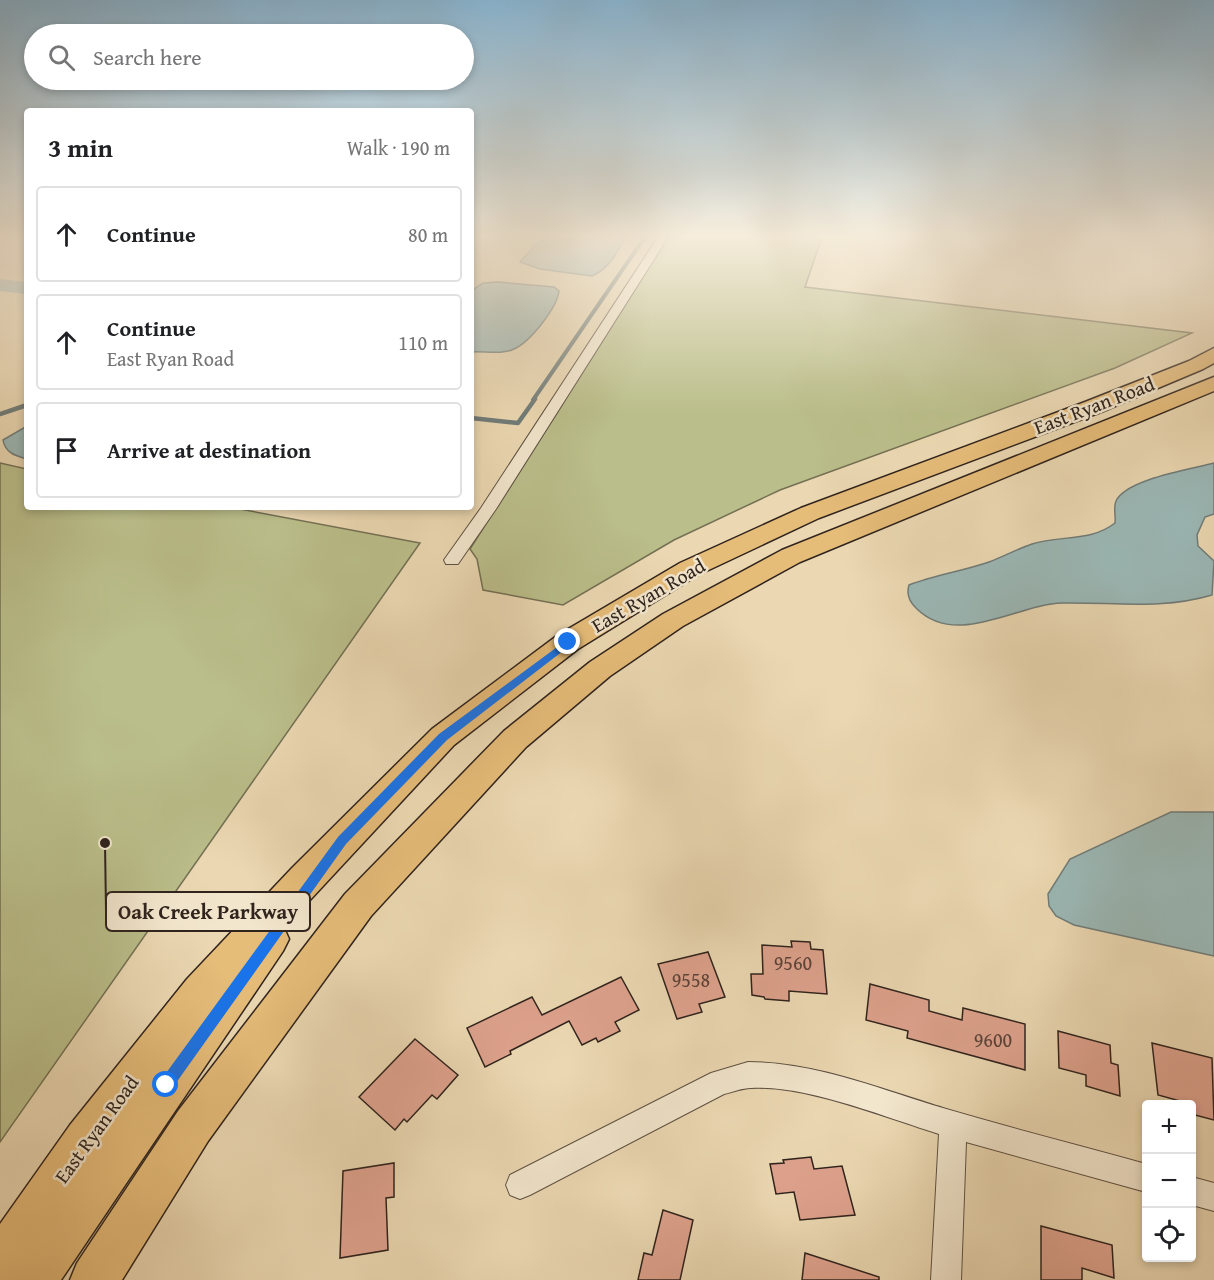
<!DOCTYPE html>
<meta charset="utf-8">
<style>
body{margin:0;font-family:"Gentium Book Plus",serif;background:#f2f2f2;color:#202124}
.controls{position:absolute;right:18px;bottom:18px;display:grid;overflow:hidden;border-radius:6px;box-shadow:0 3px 9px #0003}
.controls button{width:54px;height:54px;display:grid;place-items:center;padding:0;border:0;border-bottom:2px solid #e0e0e0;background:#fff;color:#202124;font:30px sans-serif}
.stop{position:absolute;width:18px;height:18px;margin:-14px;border:4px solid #1a73e8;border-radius:50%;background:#fff}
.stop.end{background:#1a73e8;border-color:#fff;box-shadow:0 2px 6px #0008}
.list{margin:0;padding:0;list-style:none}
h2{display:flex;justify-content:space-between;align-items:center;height:78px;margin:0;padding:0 24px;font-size:26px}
h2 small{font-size:20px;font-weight:400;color:#757577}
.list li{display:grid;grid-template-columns:39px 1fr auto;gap:18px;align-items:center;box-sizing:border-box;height:96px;margin:0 12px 12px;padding:0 12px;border:2px solid #e0e0e0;border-radius:6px}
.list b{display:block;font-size:22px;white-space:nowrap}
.list p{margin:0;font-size:20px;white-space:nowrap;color:#757577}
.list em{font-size:20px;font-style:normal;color:#757577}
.icon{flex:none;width:33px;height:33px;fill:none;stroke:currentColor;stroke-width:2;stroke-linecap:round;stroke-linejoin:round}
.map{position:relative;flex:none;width:1214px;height:1280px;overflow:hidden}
.search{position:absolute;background:#fff;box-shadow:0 3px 9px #0003;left:24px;top:24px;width:450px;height:66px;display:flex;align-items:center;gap:15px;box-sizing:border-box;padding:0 21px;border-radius:33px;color:#757577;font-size:22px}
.panel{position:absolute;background:#fff;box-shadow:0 3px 9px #0003;left:24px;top:108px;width:450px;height:402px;border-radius:6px}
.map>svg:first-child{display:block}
</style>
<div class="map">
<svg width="1214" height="1280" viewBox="0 0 1214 1280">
<rect width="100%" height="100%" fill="#ebd8b2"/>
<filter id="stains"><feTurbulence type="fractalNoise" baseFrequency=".00333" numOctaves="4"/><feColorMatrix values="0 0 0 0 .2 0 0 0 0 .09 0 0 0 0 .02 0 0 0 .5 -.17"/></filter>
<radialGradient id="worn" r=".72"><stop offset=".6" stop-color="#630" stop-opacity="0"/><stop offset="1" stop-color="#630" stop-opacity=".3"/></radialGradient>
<g fill="#babe8a" stroke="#747054" stroke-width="1.5">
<polygon points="670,234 823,234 805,287 1192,333 1115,368 780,490 674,540 563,605 483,590 477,559 470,549"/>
<polygon points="0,463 27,469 27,507 229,507 420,543 0,1142"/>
</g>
<g fill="#9bb8b6" stroke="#707c79" stroke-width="1.5">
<path d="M553 234H627C619 250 608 270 592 276L540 269 520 262 534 246Z"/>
<path d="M498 282 554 287 559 291C557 308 530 342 514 349 502 355 484 351 471 352V291L483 283Z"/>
<path d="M27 426V459C16 456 5 453 3 440Z"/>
<path d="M1214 463V514L1205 517 1197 535 1198 546 1214 561 1212 595C1162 610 1114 602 1062 603 1018 604 957 648 917 609 909 602 906 595 909 585 935 575 963 571 989 562 1003 557 1017 549 1032 544 1060 535 1091 542 1115 523 1116 516 1113 507 1116 501 1126 479 1192 469 1214 463Z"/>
<polygon points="1171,812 1214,812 1214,956 1074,925 1056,916 1049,906 1048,894 1070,859"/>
</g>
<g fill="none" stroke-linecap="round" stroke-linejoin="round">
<polyline stroke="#707c79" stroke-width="4" points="533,400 647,234"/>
<g stroke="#707c79" stroke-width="4.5">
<polyline points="0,414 27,405"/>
<polyline points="471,418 518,423 535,399"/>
</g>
<polygon fill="#9bb8b6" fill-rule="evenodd" points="0,279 27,282 27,294 0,291"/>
</g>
<g fill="#dea28d" stroke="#2f231d" stroke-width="1.5">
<polygon points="791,941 810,942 811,949 823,950 827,994 789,991 789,1001 765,999 764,997 752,995 751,974 763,974 762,945 792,947"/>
<polygon points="708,952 725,997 699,1004 702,1012 677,1019 658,964"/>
<polygon points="621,977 639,1010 615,1022 620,1031 598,1042 596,1038 582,1045 569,1021 510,1051 511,1054 485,1067 467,1028 532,997 542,1015"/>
<polygon points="870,984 929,1000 929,1011 962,1020 963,1008 1025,1024 1025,1070 907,1038 908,1031 866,1020"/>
<polygon points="1058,1031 1110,1045 1111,1063 1118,1065 1120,1096 1086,1086 1086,1075 1059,1068"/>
<polygon points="415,1039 458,1075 437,1099 432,1095 407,1122 404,1119 395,1130 359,1097"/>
<polygon points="1152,1043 1212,1058 1214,1120 1191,1114 1191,1104 1158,1095"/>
<polygon points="811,1157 814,1169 842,1166 855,1215 800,1220 794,1192 776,1194 770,1164 784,1163 783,1160"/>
<polygon points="394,1163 394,1197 386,1198 388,1250 340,1258 343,1171"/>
<polygon points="663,1210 693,1220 680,1280 638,1280 644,1253 652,1255"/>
<polygon points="1041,1226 1112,1245 1114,1278 1082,1268 1082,1280 1041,1280"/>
<polygon points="805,1253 879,1277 879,1280 802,1280"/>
</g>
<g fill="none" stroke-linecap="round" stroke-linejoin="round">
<g stroke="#5e5042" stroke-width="2">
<g id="minor">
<polygon points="660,234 670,234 496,509 458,564 446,564 444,560 481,508"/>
<path d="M748 1062C815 1062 880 1089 943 1108 1010 1128 1078 1145 1146 1164V1192L966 1142 961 1280H931L939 1134C884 1117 807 1085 751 1088 742 1088 733 1092 724 1094L530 1195 520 1199 510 1195 506 1185 510 1175 711 1073Z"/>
<polygon points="1192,1177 1214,1183 1214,1211 1192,1205"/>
</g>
</g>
<g stroke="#2f231d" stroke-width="3">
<g id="primary">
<polygon points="1214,348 1214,363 1203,369 1101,412 819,518 698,575 578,649 454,745 284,928 289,939 283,951 61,1280 0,1280 0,1224 70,1125 187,979 292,868 432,729 558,635 680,563 801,508 1085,402 1189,361"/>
<polygon points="1214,377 1214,391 800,562 683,626 610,676 526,747 371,916 208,1141 122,1280 70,1280 77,1263 178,1111 345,894 504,731 590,662 663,614 782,550"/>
</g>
</g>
<use href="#minor" fill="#f2e6cd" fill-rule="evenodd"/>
<use href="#primary" fill="#e6bc79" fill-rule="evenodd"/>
</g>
<linearGradient id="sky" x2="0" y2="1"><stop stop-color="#89b6d4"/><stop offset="0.57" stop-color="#f6eddc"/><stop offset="1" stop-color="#f6eddc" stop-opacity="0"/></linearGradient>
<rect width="1214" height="413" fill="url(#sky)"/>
<polygon fill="#1a73e8" points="568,639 573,642 572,644 447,740 346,844 171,1090 166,1092 161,1090 159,1085 161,1080 338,837 439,734"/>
<g text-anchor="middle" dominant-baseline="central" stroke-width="5" stroke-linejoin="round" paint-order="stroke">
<g font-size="20" fill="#2f231d" stroke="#f2e6cd">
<text transform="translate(1094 405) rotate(-21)">East Ryan Road</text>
<text transform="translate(648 595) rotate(-30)">East Ryan Road</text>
<text transform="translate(96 1129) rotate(-54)">East Ryan Road</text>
</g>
<g font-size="20" fill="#5b4339">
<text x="793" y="962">9560</text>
<text x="691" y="979">9558</text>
<text x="993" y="1039">9600</text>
</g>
</g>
<path fill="none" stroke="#2f231d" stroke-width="2" d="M105 843L106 911"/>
<circle fill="#2f231d" stroke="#f2e6cd" stroke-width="2" cx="105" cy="843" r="6"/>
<rect fill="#f2e6cd" stroke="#2f231d" stroke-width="2" x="106" y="892" width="204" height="39" rx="6"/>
<g font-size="21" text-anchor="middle" font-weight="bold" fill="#2f231d">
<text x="208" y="919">Oak Creek Parkway</text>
</g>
<rect width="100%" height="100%" filter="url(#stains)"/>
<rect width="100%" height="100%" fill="url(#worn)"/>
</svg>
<div class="controls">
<button>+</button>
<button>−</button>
<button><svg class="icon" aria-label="locate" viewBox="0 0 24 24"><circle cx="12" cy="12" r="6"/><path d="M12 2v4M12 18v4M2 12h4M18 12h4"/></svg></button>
</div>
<div class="stop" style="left:166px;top:1085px"></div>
<div class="stop end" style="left:568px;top:642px"></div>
<div class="search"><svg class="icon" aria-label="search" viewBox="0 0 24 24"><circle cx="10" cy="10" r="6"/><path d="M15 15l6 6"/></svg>Search here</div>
<section class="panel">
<h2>3 min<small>Walk · 190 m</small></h2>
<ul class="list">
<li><svg class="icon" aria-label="ahead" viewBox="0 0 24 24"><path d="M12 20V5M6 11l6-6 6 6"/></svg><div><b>Continue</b></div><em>80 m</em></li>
<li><svg class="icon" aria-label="ahead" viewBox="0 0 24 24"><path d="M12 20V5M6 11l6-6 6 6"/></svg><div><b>Continue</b><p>East Ryan Road</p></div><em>110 m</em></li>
<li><svg class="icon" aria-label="arrive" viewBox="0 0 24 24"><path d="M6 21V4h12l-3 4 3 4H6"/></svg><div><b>Arrive at destination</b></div></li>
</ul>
</section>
</div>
